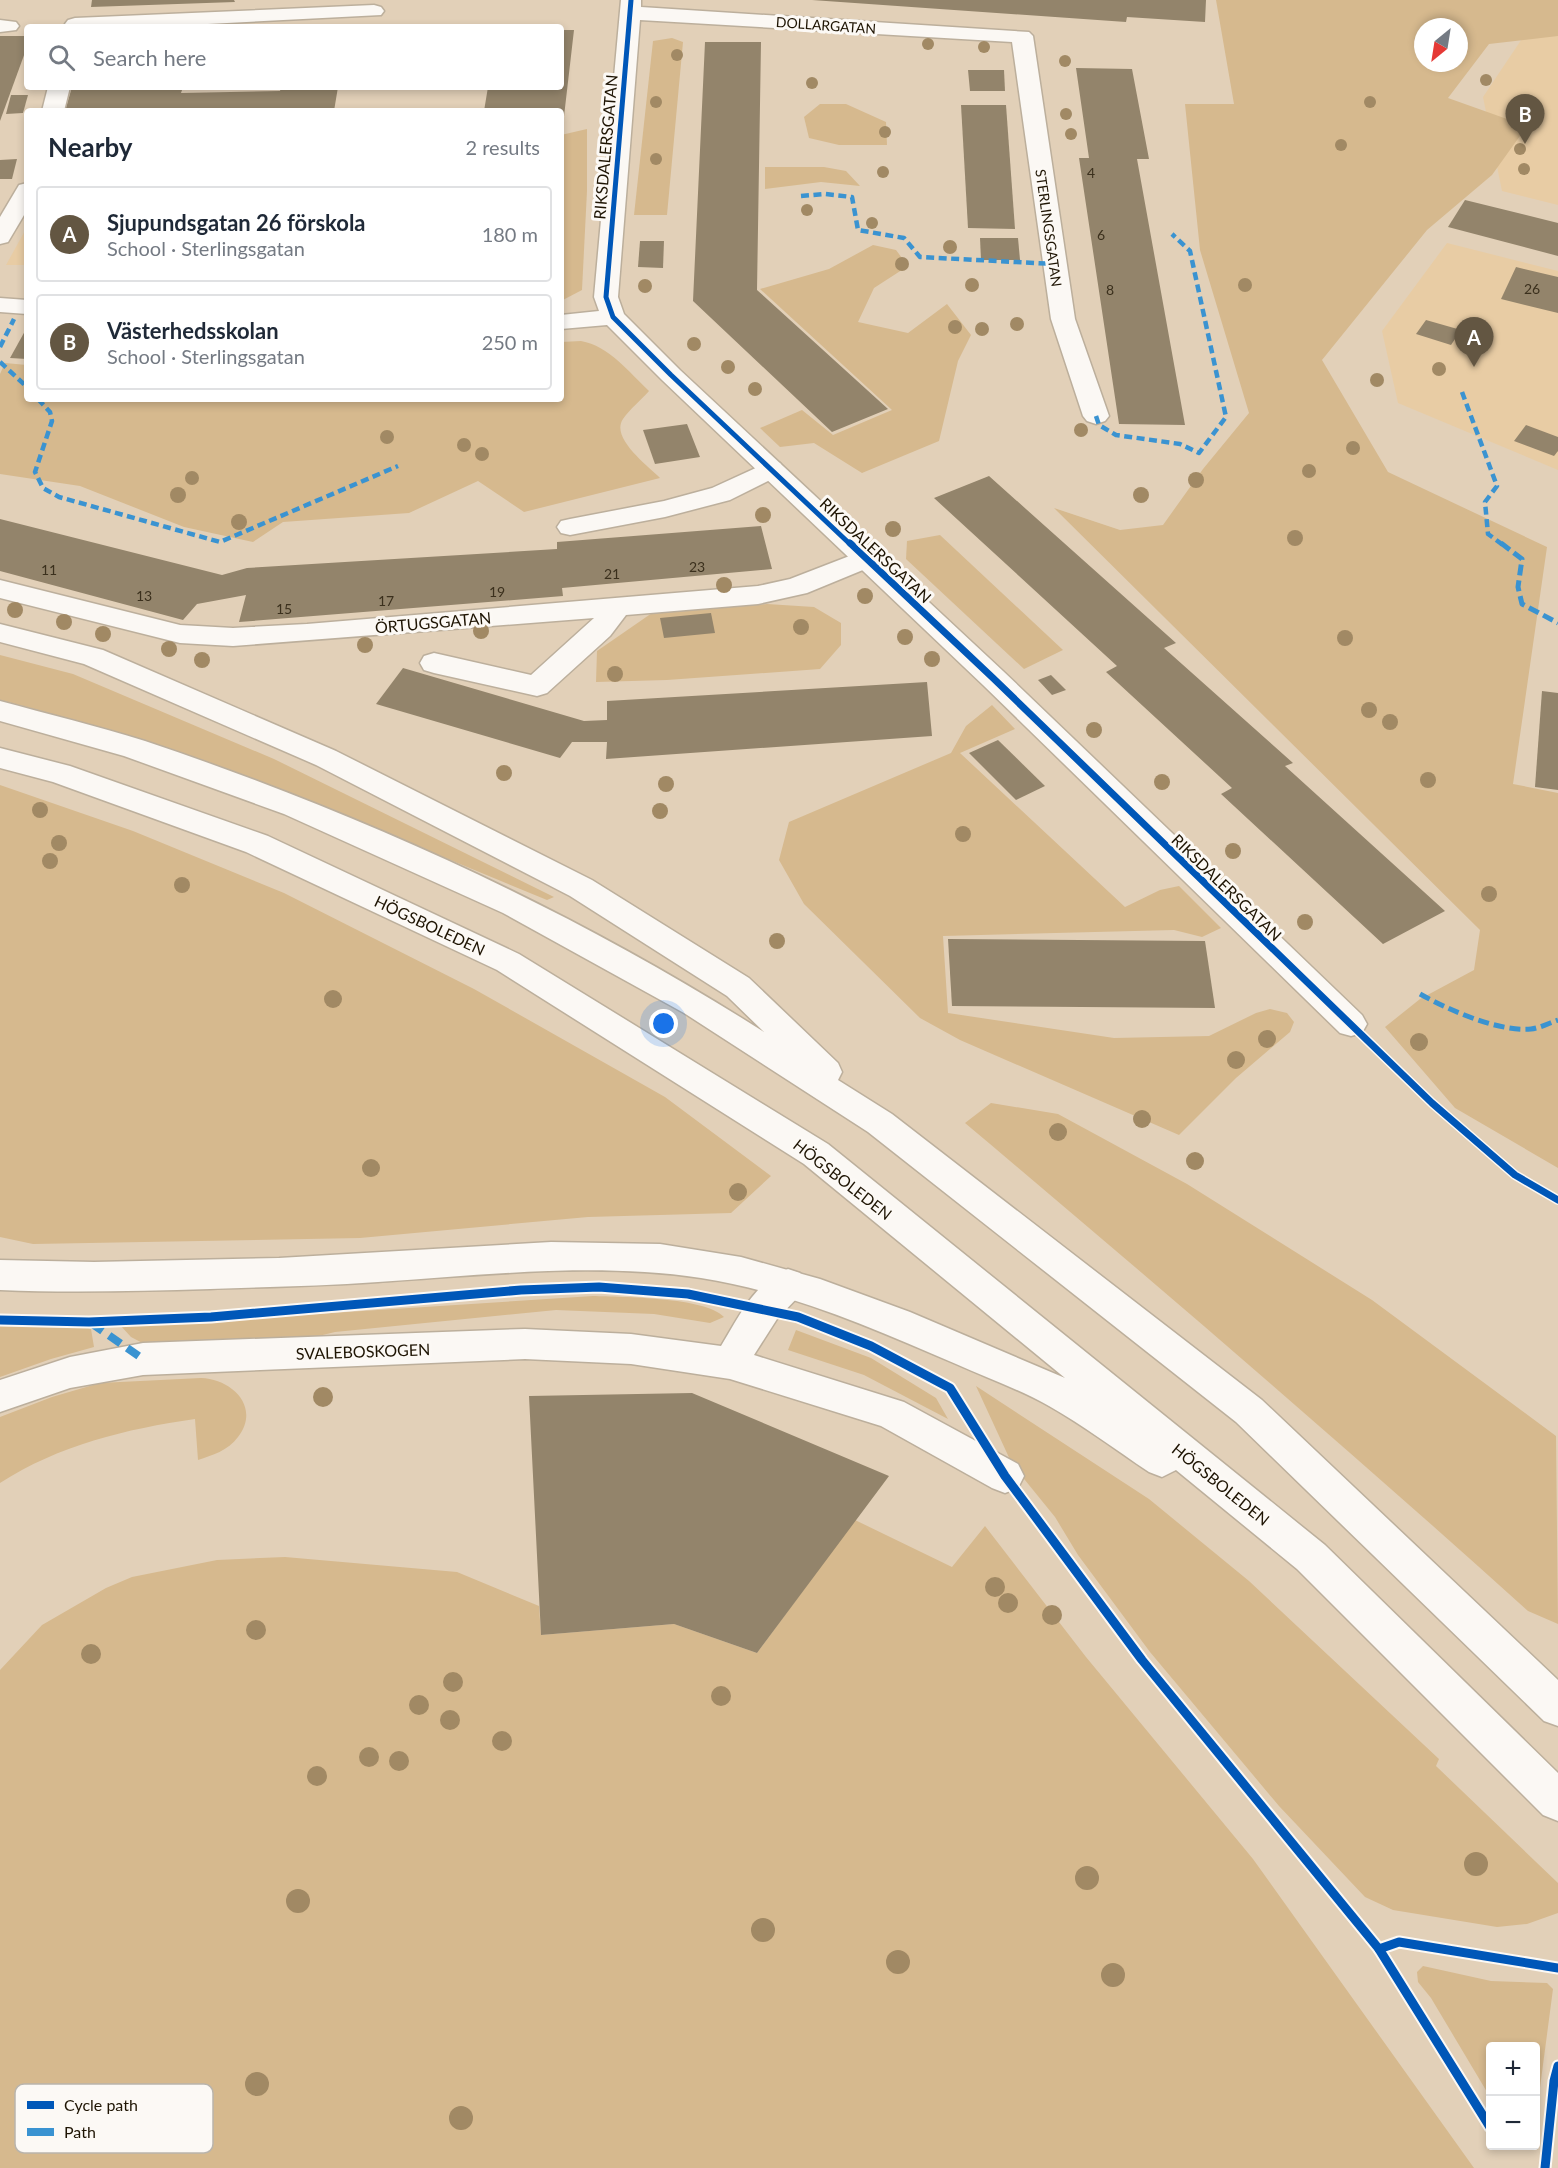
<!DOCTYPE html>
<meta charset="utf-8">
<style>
body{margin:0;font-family:Lato,sans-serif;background:#f6f6f7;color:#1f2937}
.controls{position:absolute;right:18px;bottom:18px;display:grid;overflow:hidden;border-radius:6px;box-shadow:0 3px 9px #0003}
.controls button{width:54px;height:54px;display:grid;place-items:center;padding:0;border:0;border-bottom:2px solid #e0e1e3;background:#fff;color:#1f2937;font:30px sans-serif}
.compass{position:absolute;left:1414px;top:18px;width:54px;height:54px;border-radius:50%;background:#fff;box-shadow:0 3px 9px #0003;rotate:210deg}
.you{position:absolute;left:664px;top:1024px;width:21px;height:21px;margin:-15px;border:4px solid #fff;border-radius:50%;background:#1a73e8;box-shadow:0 0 0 9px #1a73e833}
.badge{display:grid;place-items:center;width:39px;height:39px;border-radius:50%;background:#635642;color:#fff;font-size:20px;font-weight:700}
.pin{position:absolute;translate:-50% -50px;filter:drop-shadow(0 2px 3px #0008)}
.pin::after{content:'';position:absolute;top:32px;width:21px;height:18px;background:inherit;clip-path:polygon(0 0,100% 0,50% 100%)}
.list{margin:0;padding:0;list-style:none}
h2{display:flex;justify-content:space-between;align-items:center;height:78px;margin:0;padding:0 24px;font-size:26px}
h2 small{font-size:20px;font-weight:400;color:#747a83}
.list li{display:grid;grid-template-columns:39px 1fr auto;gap:18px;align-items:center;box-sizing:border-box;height:96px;margin:0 12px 12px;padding:0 12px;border:2px solid #e0e1e3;border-radius:6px}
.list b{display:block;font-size:22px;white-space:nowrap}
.list p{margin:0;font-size:20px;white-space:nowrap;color:#747a83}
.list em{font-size:20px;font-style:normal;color:#747a83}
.icon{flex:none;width:33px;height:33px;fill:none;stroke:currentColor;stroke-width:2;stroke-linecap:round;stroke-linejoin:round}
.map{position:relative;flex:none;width:1558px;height:2168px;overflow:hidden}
.search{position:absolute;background:#fff;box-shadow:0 3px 9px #0003;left:24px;top:24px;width:540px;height:66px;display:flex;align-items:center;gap:15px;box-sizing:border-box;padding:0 21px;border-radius:6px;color:#747a83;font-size:22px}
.panel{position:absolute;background:#fff;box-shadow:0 3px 9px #0003;left:24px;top:108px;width:540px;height:294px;border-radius:6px}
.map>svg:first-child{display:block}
</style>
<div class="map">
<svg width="1558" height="2168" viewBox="0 0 1558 2168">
<rect width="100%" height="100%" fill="#e2d0b8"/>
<g fill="#e8cca4">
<polygon points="1548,0 1558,0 1558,205 1502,191 1483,97"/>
<polygon points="27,227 27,265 6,265"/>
<polygon points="1447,243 1558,271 1558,470 1398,403 1382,331"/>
</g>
<g fill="#d6b98e" fill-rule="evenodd">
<path d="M1216 0H1558V36L1489 44 1448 98 1527 126 1492 175 1427 230 1322 360 1388 472 1547 547 1513 784 1558 793V1168L1455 1108 1385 1027 1420 999 1474 970 1480 930 1054 508 1120 530 1163 525 1203 469 1249 413 1200 250 1185 104H1234ZM1423 27H1459V63H1423Z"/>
<polygon points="672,38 683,42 667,215 634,215 653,41"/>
<polygon points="820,104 846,104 886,122 887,145 839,145 809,138 804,117"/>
<polygon points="587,129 587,191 582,290 561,301 561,135"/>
<polygon points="765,167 824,167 846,171 860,186 821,182 765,189"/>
<polygon points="873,245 896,250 908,266 874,288 858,322 908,333 947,304 971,335 958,361 939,441 862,473 814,443 780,447 760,428 802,410 833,435 892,410 760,289 829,269"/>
<path d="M581 341C609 346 629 372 649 391 641 400 630 409 623 419 610 438 648 466 660 478L524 512 478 481 409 513 283 522 253 542 184 527 80 486 0 474V374L5 363 27 365V399H561V342Z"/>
<polygon points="940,535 1063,650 1024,669 906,559 907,541"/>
<polygon points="767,604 814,607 841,623 841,645 820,669 667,680 596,682 597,651 652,613"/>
<path d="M0 655 73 674 274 759 554 897 547 900C367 826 189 747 0 700Z"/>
<polygon points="992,705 1015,729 960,753 1125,907 1160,890 1179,886 1221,928 1202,937 1174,930 943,936 948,1013 1114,1038 1209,1036 1256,1013 1270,1009 1287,1013 1294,1022 1290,1032 1236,1078 1179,1135 960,1040 920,1018 804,904 779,860 789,822 951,753 966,726"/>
<polygon points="0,785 133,831 284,893 474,989 665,1097 771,1176 731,1213 588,1217 360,1238 33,1244 0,1237"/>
<path d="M991 1103 1058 1114 1187 1184 1372 1300 1556 1436 1558 1624 1528 1611C1344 1445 1155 1283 965 1123Z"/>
<path d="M593 1296C621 1297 706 1297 724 1317L710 1323 654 1314 556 1310 335 1332 298 1341 150 1347 131 1337 120 1325 139 1319 223 1320Z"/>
<polygon points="0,1323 83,1326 91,1329 94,1347 51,1359 0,1377"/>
<polygon points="796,1330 871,1358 936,1398 948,1419 864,1375 788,1350"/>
<path d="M201 1378C232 1379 261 1407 238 1437 228 1451 212 1455 198 1460L195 1419C126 1429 59 1445 0 1483V1417L52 1397 100 1383Z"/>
<polygon points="976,1386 1149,1499 1249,1581 1439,1759 1436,1766 1558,1883 1558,1913 1527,1924 1497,1927 1393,1910 1365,1897 1279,1806 1150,1652 1078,1555 1055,1517 1012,1464"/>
<polygon points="855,1520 952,1567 985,1526 1086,1657 1253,1859 1474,2168 0,2168 0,1670 42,1625 106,1588 132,1577 217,1560 285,1557 457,1572 539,1606 541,1635 674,1624 757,1653"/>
<polygon points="1423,1966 1491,1981 1547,1983 1553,1989 1536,2118 1536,2046 1490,2046 1490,2097 1431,1998 1418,1982 1417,1972"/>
</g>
<g fill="#93846b">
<polygon points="92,0 234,0 235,2 91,7"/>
<polygon points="812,0 1206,0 1205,22 1127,17 1126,22"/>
<polygon points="561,30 574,30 563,125 561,125 561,111 484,111 488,87 561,87"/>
<polygon points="0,36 27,36 27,47 0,121"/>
<polygon points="705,42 761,42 757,290 888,409 832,432 693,301"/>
<polygon points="1076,68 1132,69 1149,159 1137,159 1185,425 1119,424 1079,158 1089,158"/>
<polygon points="968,70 1004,70 1005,91 970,91"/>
<polygon points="72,87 183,87 181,93 280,91 281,87 338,87 334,111 65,111"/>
<polygon points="11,95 28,95 23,113 6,114"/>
<polygon points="961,105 1006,105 1015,229 968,228"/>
<polygon points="17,159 12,179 0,179 0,160"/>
<polygon points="1465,200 1558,223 1558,256 1448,227"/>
<polygon points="980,238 1018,238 1020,260 981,260"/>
<polygon points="640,241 664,241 663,268 638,267"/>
<polygon points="1516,267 1558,277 1558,313 1501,299"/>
<polygon points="1426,320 1461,330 1451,345 1416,334"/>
<polygon points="25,331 27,331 27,359 10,358"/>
<polygon points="687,424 700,457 655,464 643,430"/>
<polygon points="1526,425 1558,437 1558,451 1554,456 1514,441"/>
<polygon points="989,476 1176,643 1164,648 1293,763 1285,766 1445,911 1383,944 1221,794 1232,788 1106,672 1117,666 934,498"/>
<polygon points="0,519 222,575 247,568 557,549 557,542 761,526 772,569 562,588 563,596 239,622 246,595 197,604 183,620 0,571"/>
<polygon points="711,613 715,633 664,638 660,618"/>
<polygon points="403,668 584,721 607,720 607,701 927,682 932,736 606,759 607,742 572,742 560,758 376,704"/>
<polygon points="1051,675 1066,690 1052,695 1038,680"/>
<polygon points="1542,691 1558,693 1558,790 1535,787"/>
<polygon points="998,740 1045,786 1016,800 969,753"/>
<polygon points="948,939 1205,941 1215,1008 952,1006"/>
<polygon points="692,1393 889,1476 757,1653 674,1624 541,1635 529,1396"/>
</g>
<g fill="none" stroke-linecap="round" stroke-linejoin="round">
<g stroke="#bcaf9c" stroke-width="3">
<g id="service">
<polygon points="0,20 16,22 19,26 16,30 0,32"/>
<polygon points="771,461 780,463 784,469 780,475 730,500 665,517 570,535 561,533 557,527 561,521 570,519 664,501 712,488"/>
<polygon points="865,550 875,553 879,559 875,565 807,593 758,604 626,615 610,636 547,693 537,696 434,673 424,670 420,663 424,656 434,653 531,675 594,618 233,646 180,643 0,598 0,580 180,625 233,628 307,624 758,586 790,579"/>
</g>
</g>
<g stroke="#bcaf9c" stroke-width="3">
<g id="minor">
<polygon points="621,0 641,0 641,7 1029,32 1033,36 1075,319 1109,416 1105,421 1096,424 1087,421 1083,416 1051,319 1012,42 640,20 618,297 624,314 680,370 1003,671 1362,1015 1367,1024 1362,1033 1351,1036 1340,1033 983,685 662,380 607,325 561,329 561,315 599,311 594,297"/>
<polygon points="374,5 381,7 384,11 381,15 150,27 67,27 65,24 68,20 75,18"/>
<polygon points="48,87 70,87 64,111 42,111"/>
<polygon points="27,183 27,210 8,242 0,244 0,217 19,185"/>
<polygon points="0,298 27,300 27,314 0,312"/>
<path d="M788 1269 800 1273 806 1284 800 1295 777 1319 754 1355 904 1402 1018 1464 1024 1476 1018 1488 1005 1493 992 1488 881 1426 730 1379 631 1364 525 1359 143 1375 70 1388 0 1412V1380L70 1357 143 1343 525 1329 631 1334 721 1346C738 1318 755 1281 788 1269Z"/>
</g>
</g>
<g stroke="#bcaf9c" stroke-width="3">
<g id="secondary">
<path d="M0 624 103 650 336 751 592 880 749 978 838 1063 842 1072 838 1080 892 1114 1262 1400 1558 1680V1726L1544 1721 1236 1422 868 1132 684 1013 503 913 284 814 124 756 0 721V701C48 714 97 726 145 741 360 813 573 910 764 1032L727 996 570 896 316 765 84 664 0 642Z"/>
<path d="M0 748 70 766 268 836 519 954 828 1144 1325 1545 1558 1773V1821L1543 1815 1297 1569 1176 1470 1162 1477 1149 1472C1116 1450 1083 1425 1049 1406 1019 1389 987 1378 956 1364 873 1328 790 1292 701 1278 594 1262 485 1275 378 1282 322 1286 266 1287 210 1289 140 1291 70 1293 0 1290V1260L94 1262 279 1258 551 1242 660 1244 741 1257 820 1279 910 1312 1065 1378 804 1164 497 970 246 852 53 782 0 768Z"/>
</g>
</g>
<use href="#service" fill="#fbf8f4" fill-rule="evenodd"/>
<use href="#minor" fill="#fbf8f4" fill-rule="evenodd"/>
<use href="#secondary" fill="#fbf8f4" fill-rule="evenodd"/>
<g stroke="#3a93d1" stroke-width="4.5" stroke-dasharray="8 4.5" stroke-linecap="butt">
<polyline points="801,196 825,194 852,197 858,230 904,238 920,257 1054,264"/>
<polyline points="0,347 14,319"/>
<polyline points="0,362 27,387"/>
<polyline points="1462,392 1497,486 1485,502 1488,534 1503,545"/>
<polyline points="38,399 50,412 52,421 35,472 43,488 59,497 220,542 398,466"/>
<polyline points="1096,416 1099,425 1116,435 1180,444 1199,453 1226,417 1190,251 1172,234"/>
</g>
<g stroke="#3a93d1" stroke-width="5" stroke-dasharray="11 5" stroke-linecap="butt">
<polyline points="1501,543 1522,559 1518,587 1522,604 1558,623"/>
<path d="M1420 994C1449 1010 1498 1032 1531 1029 1540 1028 1549 1023 1558 1020"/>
</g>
<polyline stroke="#3a93d1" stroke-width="8" stroke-dasharray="14 8" stroke-linecap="butt" points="91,1323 143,1359"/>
<g stroke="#fcf9f5" stroke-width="8">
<polyline id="cycleway-far2" points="631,0 606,297 613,317 671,375 851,545"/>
</g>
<g stroke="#fcf9f5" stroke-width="10">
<polyline id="cycleway-far1" points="850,543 993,678 1432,1103 1515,1175 1558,1200"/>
</g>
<g stroke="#fcf9f5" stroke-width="13">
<g id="cycleway">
<polyline points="0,1320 89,1322 211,1317 521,1290 599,1287 688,1294 798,1317 871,1346 950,1388 1005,1476 1142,1660 1379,1949 1490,2127"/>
<polyline points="1379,1949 1399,1942 1558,1968"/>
<polyline points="1545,2168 1554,2081 1558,2066"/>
</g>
</g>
<use href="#cycleway-far2" stroke="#0057b8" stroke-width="5"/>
<use href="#cycleway-far1" stroke="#0057b8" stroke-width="7"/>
<use href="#cycleway" stroke="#0057b8" stroke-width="9"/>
</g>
<g fill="#a18964">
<circle cx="928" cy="44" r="6"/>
<circle cx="984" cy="47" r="6"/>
<circle cx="677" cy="55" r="6"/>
<circle cx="1065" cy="61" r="6"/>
<circle cx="1486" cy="80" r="6"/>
<circle cx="812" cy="83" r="6"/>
<circle cx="656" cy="102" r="6"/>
<circle cx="1370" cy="102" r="6"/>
<circle cx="1066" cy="114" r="6"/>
<circle cx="885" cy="132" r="6"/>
<circle cx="1071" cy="134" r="6"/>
<circle cx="1341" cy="145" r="6"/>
<circle cx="1520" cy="149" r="6"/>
<circle cx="656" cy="159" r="6"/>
<circle cx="1524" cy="169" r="6"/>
<circle cx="883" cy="172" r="6"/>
<circle cx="807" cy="210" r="6"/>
<circle cx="872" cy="223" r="6"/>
<circle cx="950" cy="247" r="7"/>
<circle cx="902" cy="264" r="7"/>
<circle cx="972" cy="285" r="7"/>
<circle cx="1245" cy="285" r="7"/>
<circle cx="645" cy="286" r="7"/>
<circle cx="1017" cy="324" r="7"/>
<circle cx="955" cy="327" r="7"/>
<circle cx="982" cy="329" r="7"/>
<circle cx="694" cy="344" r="7"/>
<circle cx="728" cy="367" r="7"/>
<circle cx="1439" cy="369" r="7"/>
<circle cx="1377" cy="380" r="7"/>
<circle cx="755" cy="389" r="7"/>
<circle cx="1081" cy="430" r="7"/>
<circle cx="387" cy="437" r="7"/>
<circle cx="464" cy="445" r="7"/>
<circle cx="1353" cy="448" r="7"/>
<circle cx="482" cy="454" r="7"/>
<circle cx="1309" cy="471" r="7"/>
<circle cx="192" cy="478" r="7"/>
<circle cx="1196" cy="480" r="8"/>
<circle cx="178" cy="495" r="8"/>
<circle cx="1141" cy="495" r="8"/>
<circle cx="763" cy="515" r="8"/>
<circle cx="239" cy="522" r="8"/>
<circle cx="893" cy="529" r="8"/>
<circle cx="1295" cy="538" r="8"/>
<circle cx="724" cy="585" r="8"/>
<circle cx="865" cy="596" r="8"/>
<circle cx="15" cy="610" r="8"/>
<circle cx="64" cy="622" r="8"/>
<circle cx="801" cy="627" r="8"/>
<circle cx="481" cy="631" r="8"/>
<circle cx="103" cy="634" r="8"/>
<circle cx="905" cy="637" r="8"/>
<circle cx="1345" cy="638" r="8"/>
<circle cx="365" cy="645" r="8"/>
<circle cx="169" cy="649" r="8"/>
<circle cx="932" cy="659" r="8"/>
<circle cx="202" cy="660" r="8"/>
<circle cx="615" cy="674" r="8"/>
<circle cx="1369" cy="710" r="8"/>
<circle cx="1390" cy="722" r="8"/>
<circle cx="1094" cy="730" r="8"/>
<circle cx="504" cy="773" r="8"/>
<circle cx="1428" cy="780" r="8"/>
<circle cx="1162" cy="782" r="8"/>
<circle cx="666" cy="784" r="8"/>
<circle cx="40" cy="810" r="8"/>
<circle cx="660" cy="811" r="8"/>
<circle cx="963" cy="834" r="8"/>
<circle cx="59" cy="843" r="8"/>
<circle cx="1233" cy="851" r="8"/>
<circle cx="50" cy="861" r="8"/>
<circle cx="182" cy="885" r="8"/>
<circle cx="1489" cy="894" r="8"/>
<circle cx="1305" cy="922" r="8"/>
<circle cx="777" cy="941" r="8"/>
<circle cx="333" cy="999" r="9"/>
<circle cx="1267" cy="1039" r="9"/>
<circle cx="1419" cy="1042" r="9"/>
<circle cx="1236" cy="1060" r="9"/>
<circle cx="1142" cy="1119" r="9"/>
<circle cx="1058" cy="1132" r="9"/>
<circle cx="1195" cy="1161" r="9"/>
<circle cx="371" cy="1168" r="9"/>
<circle cx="738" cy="1192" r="9"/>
<circle cx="323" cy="1397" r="10"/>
<circle cx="995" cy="1587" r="10"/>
<circle cx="1008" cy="1603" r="10"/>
<circle cx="1052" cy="1615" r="10"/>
<circle cx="256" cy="1630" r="10"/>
<circle cx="91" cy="1654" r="10"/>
<circle cx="453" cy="1682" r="10"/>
<circle cx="721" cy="1696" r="10"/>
<circle cx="419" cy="1705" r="10"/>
<circle cx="450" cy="1720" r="10"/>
<circle cx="502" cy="1741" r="10"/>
<circle cx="369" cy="1757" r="10"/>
<circle cx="399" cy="1761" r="10"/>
<circle cx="317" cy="1776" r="10"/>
<circle cx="1476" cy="1864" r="12"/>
<circle cx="1087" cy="1878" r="12"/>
<circle cx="298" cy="1901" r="12"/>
<circle cx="763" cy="1930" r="12"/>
<circle cx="898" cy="1962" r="12"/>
<circle cx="1113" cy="1975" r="12"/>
<circle cx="257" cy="2084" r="12"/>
<circle cx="461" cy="2118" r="12"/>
</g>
<g text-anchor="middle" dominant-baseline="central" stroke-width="6" stroke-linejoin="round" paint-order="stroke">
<g font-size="14" fill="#1e1403" stroke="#fcf9f5">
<text transform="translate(826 25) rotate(4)">DOLLARGATAN</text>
<text transform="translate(1049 228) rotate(82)">STERLINGSGATAN</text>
</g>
<g font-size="14" fill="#3b301d">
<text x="1091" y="172">4</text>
<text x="1101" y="234">6</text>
<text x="1532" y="288">26</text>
<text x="1110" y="289">8</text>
<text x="697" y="566">23</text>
<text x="49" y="569">11</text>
<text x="612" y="573">21</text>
<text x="497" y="591">19</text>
<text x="144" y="595">13</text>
<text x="386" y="600">17</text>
<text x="284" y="608">15</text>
</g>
<g font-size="16" fill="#1e1403" stroke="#fcf9f5">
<text transform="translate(605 147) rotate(-85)">RIKSDALERSGATAN</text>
<text transform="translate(876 550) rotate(43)">RIKSDALERSGATAN</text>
<text transform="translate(433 622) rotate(-5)">ÖRTUGSGATAN</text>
<text transform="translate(1227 887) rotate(44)">RIKSDALERSGATAN</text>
<text transform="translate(430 925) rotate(25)">HÖGSBOLEDEN</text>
<text transform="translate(843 1179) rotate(38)">HÖGSBOLEDEN</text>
<text transform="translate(363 1351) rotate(-2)">SVALEBOSKOGEN</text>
<text transform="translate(1221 1484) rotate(39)">HÖGSBOLEDEN</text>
</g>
</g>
<rect x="15" y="2084" width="198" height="69" rx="9" fill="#fcf9f5" stroke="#b9b4ac" stroke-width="1.5"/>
<rect x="27" y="2101" width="27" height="8" fill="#0057b8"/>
<rect x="27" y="2128" width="27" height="8" fill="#3a93d1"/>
<g font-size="16" fill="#1e1403">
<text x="64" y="2111">Cycle path</text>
<text x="64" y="2138">Path</text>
</g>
</svg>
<div class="controls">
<button>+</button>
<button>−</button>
</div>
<svg class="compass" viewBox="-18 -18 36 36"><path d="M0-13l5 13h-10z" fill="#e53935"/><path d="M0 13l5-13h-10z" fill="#747a83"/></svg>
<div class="you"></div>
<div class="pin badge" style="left:1474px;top:367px">A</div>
<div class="pin badge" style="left:1525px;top:144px">B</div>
<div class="search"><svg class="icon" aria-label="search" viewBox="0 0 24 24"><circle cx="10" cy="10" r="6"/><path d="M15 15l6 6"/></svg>Search here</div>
<section class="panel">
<h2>Nearby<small>2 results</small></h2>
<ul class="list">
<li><span class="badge">A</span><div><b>Sjupundsgatan 26 förskola</b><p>School · Sterlingsgatan</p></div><em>180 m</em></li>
<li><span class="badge">B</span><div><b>Västerhedsskolan</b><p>School · Sterlingsgatan</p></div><em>250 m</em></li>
</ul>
</section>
</div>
